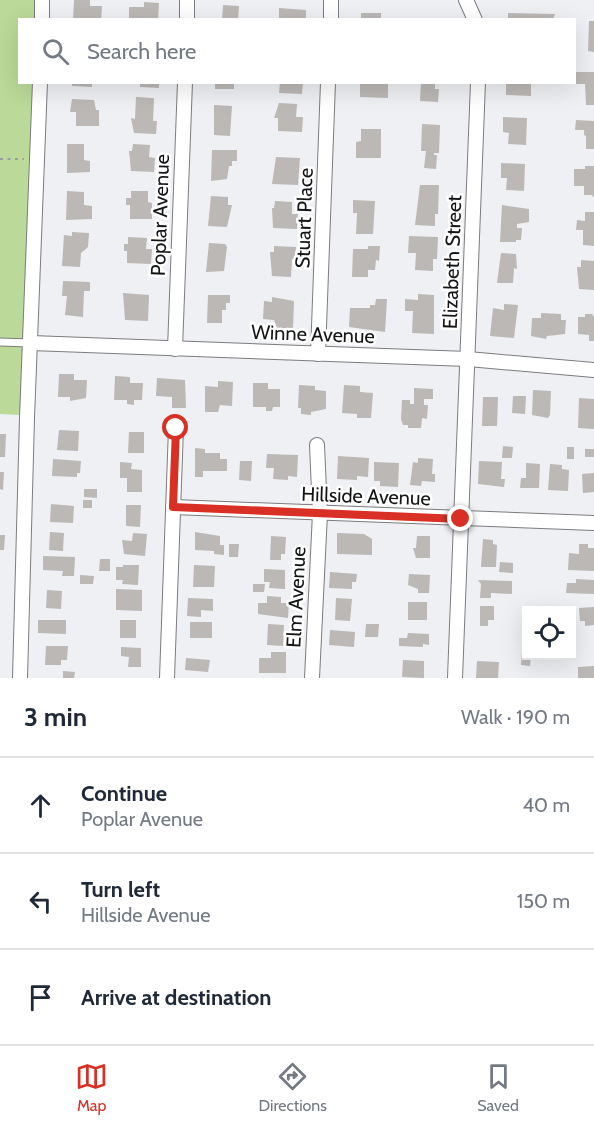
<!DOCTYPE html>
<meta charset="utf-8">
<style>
body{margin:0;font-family:Cabin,sans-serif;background:#f6f6f7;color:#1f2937}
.controls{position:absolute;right:18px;bottom:18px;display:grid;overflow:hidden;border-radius:0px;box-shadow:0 6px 24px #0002}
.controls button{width:54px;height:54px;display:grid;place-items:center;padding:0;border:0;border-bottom:2px solid #e0e1e3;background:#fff;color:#1f2937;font:30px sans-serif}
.stop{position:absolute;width:18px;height:18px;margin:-14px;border:4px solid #d93025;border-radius:50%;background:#fff}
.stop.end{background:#d93025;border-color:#fff;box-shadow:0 2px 6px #0008}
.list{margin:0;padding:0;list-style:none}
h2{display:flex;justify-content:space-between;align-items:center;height:78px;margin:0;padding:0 24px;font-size:26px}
h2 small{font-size:20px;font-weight:400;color:#747a83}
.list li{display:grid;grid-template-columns:39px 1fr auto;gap:18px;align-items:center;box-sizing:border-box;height:96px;padding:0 24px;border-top:2px solid #e0e1e3}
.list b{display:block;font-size:22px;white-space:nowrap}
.list p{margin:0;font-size:20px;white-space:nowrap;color:#747a83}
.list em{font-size:20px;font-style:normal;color:#747a83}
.icon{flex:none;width:33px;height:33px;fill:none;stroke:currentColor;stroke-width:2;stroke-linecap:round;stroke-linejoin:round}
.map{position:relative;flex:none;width:594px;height:678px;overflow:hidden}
.search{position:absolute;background:#fff;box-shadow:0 6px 24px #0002;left:18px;right:18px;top:18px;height:66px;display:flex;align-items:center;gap:15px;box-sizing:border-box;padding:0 21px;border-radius:0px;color:#747a83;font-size:22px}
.sheet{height:366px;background:#fff}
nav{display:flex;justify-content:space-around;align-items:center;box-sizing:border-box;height:84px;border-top:2px solid #e0e1e3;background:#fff;font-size:16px;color:#747a83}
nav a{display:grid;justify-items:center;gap:3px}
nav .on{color:#d93025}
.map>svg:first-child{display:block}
</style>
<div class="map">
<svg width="594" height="678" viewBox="0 0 594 678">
<rect width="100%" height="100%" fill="#eff0f3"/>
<polygon fill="#bbd998" points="0,0 42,0 42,19 20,20 20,82 40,83 31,343 19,415 0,414"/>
<g fill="#bbb8b6">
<polygon points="74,0 90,0 90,6 102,6 101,20 73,20"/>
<polygon points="144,2 159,3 158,20 129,20 129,7 144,7"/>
<polygon points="223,5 239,6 238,20 222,20"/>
<polygon points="279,8 306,10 306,20 279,20"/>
<rect x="361" y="13" width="20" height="7"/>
<polygon points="508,13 555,14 553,20 508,20"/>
<polygon points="589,21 594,21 594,52 588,51"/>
<polygon points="576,72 594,72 594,105 586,105 585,84 576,84"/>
<polygon points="72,82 92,82 92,87 72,86"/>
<polygon points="140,82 159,82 159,88 140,87"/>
<rect x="215" y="82" width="19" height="7"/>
<polygon points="280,82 303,82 302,94 279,93"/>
<polygon points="360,82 388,82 388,98 360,97"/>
<polygon points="421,82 435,82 435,89 439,89 438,102 420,101"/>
<polygon points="506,82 531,82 531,96 506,95"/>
<polygon points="136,97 154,98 153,121 157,121 156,134 134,133 131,118 135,119"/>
<polygon points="72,99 94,100 96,110 99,110 99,126 76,126 76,112 70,112"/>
<polygon points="279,103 297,104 296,117 303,117 302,132 278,131 278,118 274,118"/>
<polygon points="214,105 232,106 230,136 214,135"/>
<polygon points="503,117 527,118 526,145 508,144 509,133 503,132"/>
<polygon points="576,120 594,121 594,149 586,149 586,136 584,135 584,130 575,130"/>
<polygon points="422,124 440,125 439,153 434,153 434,155 437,155 436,169 424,168 426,151 421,151"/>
<polygon points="361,129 381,129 381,158 356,158 356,142 361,141"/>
<polygon points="67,144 84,144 84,160 90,161 90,172 67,173"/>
<polygon points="133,144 150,145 149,157 155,158 154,172 131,171 129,151 132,151"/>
<polygon points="212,150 237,150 237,161 232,161 232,166 229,166 227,179 211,181"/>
<polygon points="276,157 300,158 298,185 272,184"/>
<polygon points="501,163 525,164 524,191 506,190 507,178 501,178"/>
<polygon points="585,166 594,166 594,198 592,195 584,195 584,186 574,186 574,169 585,169"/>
<polygon points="420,185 439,185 438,214 435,214 435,226 415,225"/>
<polygon points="67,191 84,192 84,205 92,206 92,219 66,220"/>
<polygon points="131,191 148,191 148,202 152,203 152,219 130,219 130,205 126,205 126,198 131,198"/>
<polygon points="211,196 228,197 228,205 232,205 227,227 208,226"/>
<polygon points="353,200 375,201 373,234 356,234 357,213 353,213"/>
<polygon points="275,201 292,202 292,214 298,214 297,229 273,228 272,208 274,208"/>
<polygon points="502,205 529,209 529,222 517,224 517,228 522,228 521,240 516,240 516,242 500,242"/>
<polygon points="585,212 594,212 594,246 583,245 583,230 576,230 577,220 585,221"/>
<polygon points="72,232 89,233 88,247 81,253 80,267 62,266 64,235 72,236"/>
<polygon points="409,236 438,237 437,259 433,259 433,271 415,270 416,253 408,253"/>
<polygon points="128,237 147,238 146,249 152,249 151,264 127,263 127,251 124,251 124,244 128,244"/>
<polygon points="209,243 225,244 227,247 224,271 206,272"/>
<polygon points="274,246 296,247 295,259 292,259 291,277 272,276 270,252 274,252"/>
<polygon points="368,246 380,246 379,261 376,260 375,270 368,270 368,277 352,277 353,249 368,249"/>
<polygon points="501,253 516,254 517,269 514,268 513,283 497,283"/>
<polygon points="581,260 594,261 594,290 579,289 577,267 581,267"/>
<polygon points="63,281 90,282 90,291 84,291 83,317 65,315 67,296 62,296"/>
<polygon points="123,293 149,295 148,321 125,320"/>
<polygon points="418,294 434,295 434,334 412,333 413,311 405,311 405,299 418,300"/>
<polygon points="208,295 230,295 230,303 226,303 226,310 222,310 222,323 207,323"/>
<polygon points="272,297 294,301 293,328 277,328 274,320 263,319 264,301 272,302"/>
<polygon points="376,299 387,299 385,332 349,327 350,308 370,308 370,305 375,305"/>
<polygon points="504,304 518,305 514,338 490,336 493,308 504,310"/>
<polygon points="541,313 561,314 561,320 566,320 565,334 547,336 546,339 531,336 532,318 541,318"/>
<polygon points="585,314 592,314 594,317 594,341 589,341 589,335 578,334 578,317 585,317"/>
<polygon points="59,374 74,374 74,380 87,380 86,398 70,401 70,397 58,397"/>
<polygon points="115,376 130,377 130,383 143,383 142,400 134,400 134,405 127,404 127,400 114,400"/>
<polygon points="157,378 185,380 186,408 172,408 172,397 156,396"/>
<polygon points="218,381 233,382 232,406 220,405 218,412 205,412 205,386 218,387"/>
<polygon points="253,383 268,383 268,389 280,389 280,407 273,407 272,411 266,411 266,407 253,407"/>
<polygon points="299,385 315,386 315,390 326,391 326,409 311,412 311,415 301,414 301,408 298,408"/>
<polygon points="344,385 360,386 360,392 373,393 371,418 357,418 357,414 342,413"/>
<polygon points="414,388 433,389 433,399 424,399 424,405 428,405 427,419 422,418 421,428 408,428 408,425 403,425 401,419 402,400 410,400 410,404 414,404"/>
<polygon points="533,390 551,391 550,415 548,418 532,415"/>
<polygon points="513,396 526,396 525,414 512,413"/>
<polygon points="483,397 498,397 497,426 482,426"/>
<polygon points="579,398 594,399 594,429 578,428"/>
<polygon points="59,430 79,431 78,451 57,450"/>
<polygon points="129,432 144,432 144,453 128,453"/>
<polygon points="0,434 6,434 5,457 0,457"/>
<polygon points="503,446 513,447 512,458 502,458"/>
<rect x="567" y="447" width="7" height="12"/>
<polygon points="195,448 205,449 205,453 220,453 220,459 227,459 227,471 203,471 203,477 195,477"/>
<rect x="585" y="449" width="9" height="8"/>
<polygon points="267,454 298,455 297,477 288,476 288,480 273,479 274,468 266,468"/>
<polygon points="338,456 369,458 368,477 357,476 357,480 337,479"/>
<polygon points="418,458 433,459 432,474 435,474 435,482 422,481 421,486 410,485 413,462 418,463"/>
<polygon points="53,459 81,461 80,473 77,473 77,477 52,476"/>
<polygon points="240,461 252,461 251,481 239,480"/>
<polygon points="479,461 502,462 501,479 505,479 504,487 478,484"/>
<polygon points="120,462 132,463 131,469 142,470 142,492 127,492 127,478 120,478"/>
<polygon points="374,462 399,463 398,487 380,486 380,481 374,481"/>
<polygon points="526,463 540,464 539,488 520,488 521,478 526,478"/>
<polygon points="550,464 562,465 562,469 569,470 568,491 548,490"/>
<polygon points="0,472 4,472 3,490 0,489"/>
<polygon points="594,473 594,492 583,493 582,474"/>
<polygon points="84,489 97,489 97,498 84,497"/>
<rect x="83" y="500" width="9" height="8"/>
<polygon points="51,504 74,506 73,523 50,522"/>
<polygon points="126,505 141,505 140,527 126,526"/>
<polygon points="50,532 64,533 63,551 49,550"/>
<polygon points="195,532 220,536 220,545 224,545 224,555 214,554 214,551 195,550"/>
<polygon points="133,533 147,534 145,556 124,554 122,540 132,541"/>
<polygon points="337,533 364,534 372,539 372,555 337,554"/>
<polygon points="0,535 5,535 4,550 0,550"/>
<polygon points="271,536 286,537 285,554 281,554 281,560 270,560"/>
<polygon points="417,536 430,536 430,558 416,558 413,548 416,548"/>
<polygon points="483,539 493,540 493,544 497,545 496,567 481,567"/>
<polygon points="229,544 239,544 238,557 229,557"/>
<polygon points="579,544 588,544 588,548 594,548 594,571 568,570 569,553 579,554"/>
<polygon points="43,556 75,557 74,576 62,576 63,571 43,570"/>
<polygon points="100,559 110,559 110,571 99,571"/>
<polygon points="500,562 513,563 513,573 499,572"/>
<polygon points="123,565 139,565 138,585 122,584 123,580 116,580 116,567 123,567"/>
<polygon points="194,565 215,566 214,587 193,587"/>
<polygon points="264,569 285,570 285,589 269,588 270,582 264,582"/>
<polygon points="330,572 357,574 356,582 352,582 352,589 329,588"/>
<polygon points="409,574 430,575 429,593 418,593 418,589 408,585"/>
<polygon points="80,575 94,576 93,584 80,584"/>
<polygon points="576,579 594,580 594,594 566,593 567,583 576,583"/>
<polygon points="478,580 512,581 512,594 491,593 491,598 480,598 481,584"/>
<polygon points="253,584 265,584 264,592 253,592"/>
<polygon points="116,589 142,590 142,611 116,610"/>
<polygon points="47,590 62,591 61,609 46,608"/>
<polygon points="267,596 281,597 281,603 289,603 288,618 258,614 258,603 267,603"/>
<polygon points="188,598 213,599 213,611 201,610 201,617 187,616"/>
<polygon points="336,598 352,599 350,621 335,620"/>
<rect x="408" y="602" width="19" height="18"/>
<polygon points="480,606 494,606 494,620 488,620 488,626 480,626"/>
<polygon points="594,607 594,625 585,626 585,621 580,621 579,608"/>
<polygon points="38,620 66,620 66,634 38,633"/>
<rect x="120" y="620" width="16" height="18"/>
<rect x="190" y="622" width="22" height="16"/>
<polygon points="268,624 284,625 283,646 267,645"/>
<polygon points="366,624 379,624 378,637 365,637"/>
<polygon points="330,630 355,632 354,647 329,645"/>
<polygon points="408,633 429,634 429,645 423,644 423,647 399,646 399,638 407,638"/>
<polygon points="46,646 68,646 67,660 61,660 61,665 45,665"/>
<polygon points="121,647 141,648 141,667 128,667 129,657 121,656"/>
<polygon points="271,652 286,652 286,673 259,673 259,658 271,658"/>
<polygon points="522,652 531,656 530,666 521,665"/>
<polygon points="186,658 210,660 208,672 185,670"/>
<polygon points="403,660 424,661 424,678 402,677"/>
<polygon points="477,661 499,662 498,678 476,678"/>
<polygon points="594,666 594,678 578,678 578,667"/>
<polygon points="63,671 75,672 74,678 63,678"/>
</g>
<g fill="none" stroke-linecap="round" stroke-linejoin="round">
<g stroke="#7c7c7f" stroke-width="9">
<polyline id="lane" points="0,342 30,343"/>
</g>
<g stroke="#7c7c7f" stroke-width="16">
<g id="street">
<polyline points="466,0 475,20"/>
<polyline points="42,20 42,0"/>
<polyline points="187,20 187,0"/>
<polyline points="331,20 331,0"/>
<polyline points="31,343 468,359 594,370"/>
<polyline points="175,349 185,82"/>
<polyline points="318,354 328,82"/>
<polyline points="173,507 594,523"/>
<polyline points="20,678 27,418 40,82"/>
<polyline points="167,678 176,428"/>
<polyline points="312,678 320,513 317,445"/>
<polyline points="455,678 478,82"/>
</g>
</g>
<polyline stroke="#9a9b9d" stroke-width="2" stroke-dasharray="3 4.5" stroke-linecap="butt" points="0,159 24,159"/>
<use href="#lane" stroke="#fff" stroke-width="7"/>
<use href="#street" stroke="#fff" stroke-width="14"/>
</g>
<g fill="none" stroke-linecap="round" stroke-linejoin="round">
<polyline stroke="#d93025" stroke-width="8" points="176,428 173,507 461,519"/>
</g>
<g text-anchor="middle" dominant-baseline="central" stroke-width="5" stroke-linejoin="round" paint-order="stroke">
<g font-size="20" fill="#141516" stroke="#fff">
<text transform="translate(160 215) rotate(-88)">Poplar Avenue</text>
<text transform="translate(304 218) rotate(-88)">Stuart Place</text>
<text transform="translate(452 262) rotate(-88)">Elizabeth Street</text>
<text transform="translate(313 334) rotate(2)">Winne Avenue</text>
<text transform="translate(366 496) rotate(2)">Hillside Avenue</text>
<text transform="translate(296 597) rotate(-87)">Elm Avenue</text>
</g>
</g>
</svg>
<div class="controls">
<button><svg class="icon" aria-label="locate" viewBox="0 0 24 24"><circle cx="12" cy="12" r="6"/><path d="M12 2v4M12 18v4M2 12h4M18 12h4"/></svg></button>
</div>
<div class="stop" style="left:176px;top:428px"></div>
<div class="stop end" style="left:461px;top:519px"></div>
<div class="search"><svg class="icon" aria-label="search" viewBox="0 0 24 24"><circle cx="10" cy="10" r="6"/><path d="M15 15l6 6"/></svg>Search here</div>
</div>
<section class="sheet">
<h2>3 min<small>Walk · 190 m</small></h2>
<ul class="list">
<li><svg class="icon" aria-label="ahead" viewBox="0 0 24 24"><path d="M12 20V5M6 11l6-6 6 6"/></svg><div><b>Continue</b><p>Poplar Avenue</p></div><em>40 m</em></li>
<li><svg class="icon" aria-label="left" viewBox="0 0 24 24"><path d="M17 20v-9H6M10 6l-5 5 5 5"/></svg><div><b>Turn left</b><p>Hillside Avenue</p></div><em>150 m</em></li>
<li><svg class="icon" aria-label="arrive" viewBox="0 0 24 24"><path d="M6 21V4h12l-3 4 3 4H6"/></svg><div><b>Arrive at destination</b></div></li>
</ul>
</section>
<nav>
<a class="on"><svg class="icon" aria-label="map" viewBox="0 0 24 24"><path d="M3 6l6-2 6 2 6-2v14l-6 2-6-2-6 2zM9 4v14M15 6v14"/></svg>Map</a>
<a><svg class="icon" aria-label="directions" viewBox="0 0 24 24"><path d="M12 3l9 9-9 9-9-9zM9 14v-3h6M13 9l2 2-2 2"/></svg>Directions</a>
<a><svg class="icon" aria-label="saved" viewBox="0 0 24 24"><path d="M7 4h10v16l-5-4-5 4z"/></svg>Saved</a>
</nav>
